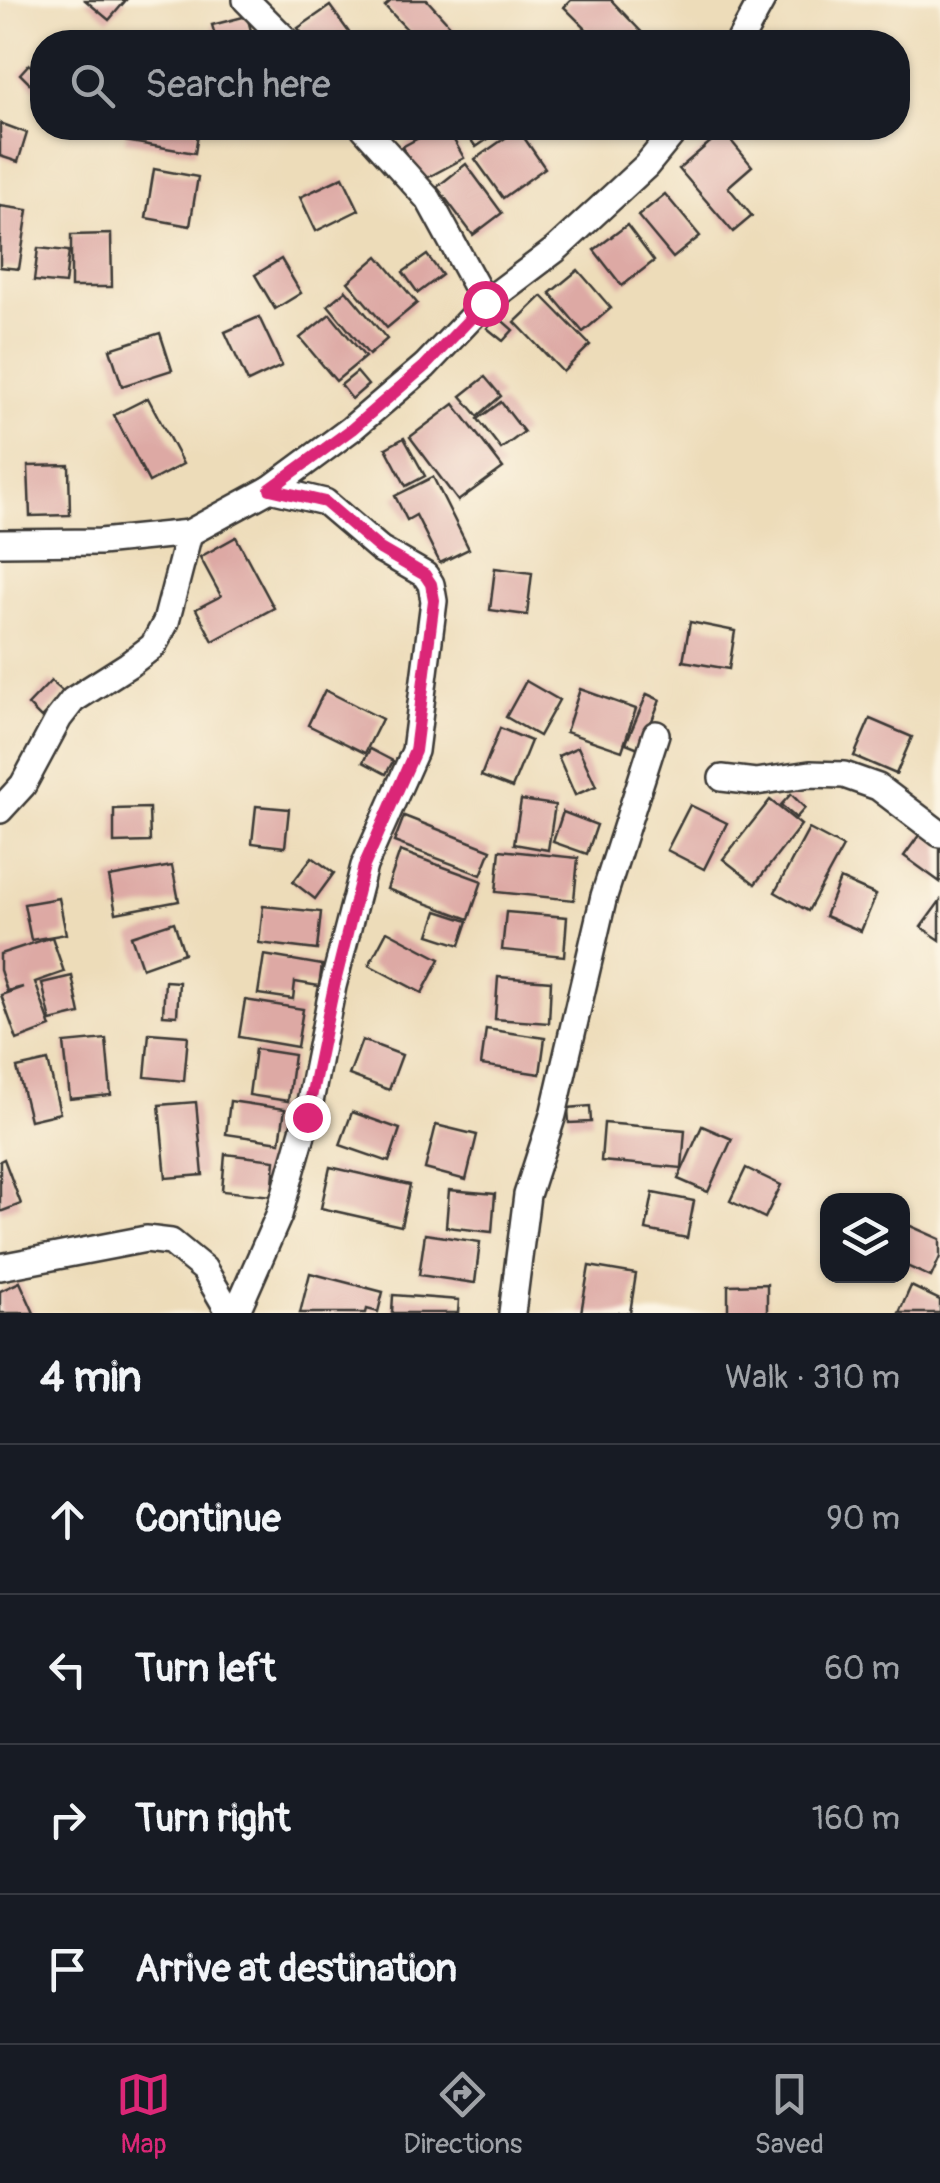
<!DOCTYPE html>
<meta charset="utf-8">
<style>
body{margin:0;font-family:Pangolin,sans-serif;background:#20242c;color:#f1f3f6}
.controls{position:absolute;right:30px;bottom:30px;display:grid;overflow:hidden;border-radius:20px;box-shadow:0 2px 8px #0004}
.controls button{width:90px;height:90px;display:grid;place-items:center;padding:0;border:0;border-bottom:2px solid #363941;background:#171b24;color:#f1f3f6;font:50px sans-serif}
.stop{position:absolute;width:30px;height:30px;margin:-22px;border:8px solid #db2777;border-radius:50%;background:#fff}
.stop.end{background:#db2777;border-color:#fff;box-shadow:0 2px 10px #0008}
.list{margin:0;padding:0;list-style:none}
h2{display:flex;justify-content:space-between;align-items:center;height:130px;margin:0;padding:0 40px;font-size:42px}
h2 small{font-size:32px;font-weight:400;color:#9ea1a6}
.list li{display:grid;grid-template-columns:65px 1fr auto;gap:30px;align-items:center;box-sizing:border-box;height:150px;padding:0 40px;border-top:2px solid #363941}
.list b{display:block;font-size:38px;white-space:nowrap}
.list em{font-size:32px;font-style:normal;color:#9ea1a6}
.icon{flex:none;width:55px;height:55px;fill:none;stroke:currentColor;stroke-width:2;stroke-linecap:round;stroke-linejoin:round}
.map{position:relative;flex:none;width:940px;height:1313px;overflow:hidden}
.search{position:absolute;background:#171b24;box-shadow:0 2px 8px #0004;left:30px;right:30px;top:30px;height:110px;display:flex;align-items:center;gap:25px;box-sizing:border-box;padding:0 35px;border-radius:40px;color:#9ea1a6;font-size:38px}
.sheet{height:730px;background:#171b24}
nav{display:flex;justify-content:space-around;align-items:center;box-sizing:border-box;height:140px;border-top:2px solid #363941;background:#171b24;font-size:28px;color:#9ea1a6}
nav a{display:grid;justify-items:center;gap:5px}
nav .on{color:#db2777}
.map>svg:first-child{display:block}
</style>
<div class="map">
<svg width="940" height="1313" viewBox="0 0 940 1313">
<rect width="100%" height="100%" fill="#fcf5e5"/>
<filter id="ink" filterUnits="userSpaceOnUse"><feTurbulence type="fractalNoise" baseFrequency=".01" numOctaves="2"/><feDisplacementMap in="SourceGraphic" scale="20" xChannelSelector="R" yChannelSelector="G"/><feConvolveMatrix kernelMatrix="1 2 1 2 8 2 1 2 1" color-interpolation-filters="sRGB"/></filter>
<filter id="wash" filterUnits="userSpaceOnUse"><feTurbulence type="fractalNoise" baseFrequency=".0048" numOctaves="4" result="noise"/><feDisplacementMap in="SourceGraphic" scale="40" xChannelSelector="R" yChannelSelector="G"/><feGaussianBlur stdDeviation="2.25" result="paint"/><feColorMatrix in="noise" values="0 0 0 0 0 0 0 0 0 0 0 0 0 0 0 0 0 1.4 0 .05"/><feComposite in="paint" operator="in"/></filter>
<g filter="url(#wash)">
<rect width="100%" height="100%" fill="#eddcb9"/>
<g id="blocks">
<g fill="#dda9a4">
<polygon points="85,0 126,0 109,20"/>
<polygon points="392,0 427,0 455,31 443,42 419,42 385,6"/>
<polygon points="571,0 611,0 649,40 647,42 599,42 564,7"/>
<polygon points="330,6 356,42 308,42 298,28"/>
<polygon points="247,16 254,42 217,42 212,25"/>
<polygon points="29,64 39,74 42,70 42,96 20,74"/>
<polygon points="0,123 27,133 18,162 0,156"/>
<polygon points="127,128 199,128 195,153 125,141"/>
<polygon points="437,128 447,128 464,158 421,181 402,147"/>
<polygon points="462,128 504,128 476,147"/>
<polygon points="518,129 545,168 503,198 475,159"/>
<polygon points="723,131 752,166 728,187 752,216 733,232 679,169"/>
<polygon points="466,164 502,213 473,235 437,187"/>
<polygon points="154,169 198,177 190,226 146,218"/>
<polygon points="343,177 359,210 316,231 300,197"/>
<polygon points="665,194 700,236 673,258 638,216"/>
<polygon points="0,206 28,210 19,269 0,267"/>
<polygon points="627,225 654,261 622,286 594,250"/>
<polygon points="111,234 112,287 71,287 71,235"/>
<polygon points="38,248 69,251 65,284 34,281"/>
<polygon points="427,255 442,275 418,293 403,272"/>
<polygon points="378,256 417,303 387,328 348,282"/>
<polygon points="281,259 301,293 275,309 255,275"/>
<polygon points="578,270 611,308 583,332 550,293"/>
<polygon points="346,290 387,339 369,355 328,305"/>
<polygon points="542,296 590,345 563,372 515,322"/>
<polygon points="330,314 365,357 336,381 300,338"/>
<polygon points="497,316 513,330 503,341 487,328"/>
<polygon points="259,317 282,366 248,382 225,332"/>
<polygon points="160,333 172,370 122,386 110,349"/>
<polygon points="357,372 368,385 352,399 341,385"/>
<polygon points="485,377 501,396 478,416 461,396"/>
<polygon points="148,398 183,464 149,482 114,415"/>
<polygon points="501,402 524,432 501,449 478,419"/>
<polygon points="454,404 503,468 458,501 410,437"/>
<polygon points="404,438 425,476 406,486 386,448"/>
<polygon points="69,465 70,515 30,516 28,466"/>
<polygon points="433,477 469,549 440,563 416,515 407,520 395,496"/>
<polygon points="236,537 274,608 213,641 196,609 221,596 200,557"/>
<polygon points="495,568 532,573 527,615 490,610"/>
<polygon points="690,622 735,631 729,669 683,661"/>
<polygon points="51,681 65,693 41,718 28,705"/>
<polygon points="526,681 559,700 539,736 506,717"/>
<polygon points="580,689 636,709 622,751 566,732"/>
<polygon points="325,690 382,719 365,753 308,725"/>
<polygon points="647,694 660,700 641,749 626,743"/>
<polygon points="870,719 912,737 896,774 854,756"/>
<polygon points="500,728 531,741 512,788 481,776"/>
<polygon points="578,747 596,786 575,795 558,756"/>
<polygon points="370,749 393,761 386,774 363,762"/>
<polygon points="791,794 805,808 796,818 781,805"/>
<polygon points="521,800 555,805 548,850 514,844"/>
<polygon points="770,800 801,825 755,884 723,859"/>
<polygon points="690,805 727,823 704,869 667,850"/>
<polygon points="256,806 289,809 285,847 252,843"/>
<polygon points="149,808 150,842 114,843 114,809"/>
<polygon points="563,812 597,825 587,854 553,842"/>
<polygon points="404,816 491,850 481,875 394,842"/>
<polygon points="809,829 843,847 808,911 775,892"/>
<polygon points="922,831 940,844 940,882 904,856"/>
<polygon points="500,850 578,858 574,900 496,892"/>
<polygon points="400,851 482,881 469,919 387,889"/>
<polygon points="312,857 334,873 315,899 293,882"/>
<polygon points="172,866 179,901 116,913 109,877"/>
<polygon points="840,879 876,895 861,931 825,916"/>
<polygon points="59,898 66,934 31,940 24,904"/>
<polygon points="940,901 940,940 921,927"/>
<polygon points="263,906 321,912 317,950 259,943"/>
<polygon points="437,911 468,921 460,945 429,935"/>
<polygon points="506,912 567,917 564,956 502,950"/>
<polygon points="174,922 184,953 142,968 131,936"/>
<polygon points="387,931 440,959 422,993 369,965"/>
<polygon points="52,937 64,972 35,982 51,1027 17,1040 1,995 23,987 7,991 0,970 0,954"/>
<polygon points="264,955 322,965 319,986 295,982 293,999 258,994"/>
<polygon points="72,976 80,1014 51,1021 42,983"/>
<polygon points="498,977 551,981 549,1023 495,1019"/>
<polygon points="165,981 179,982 177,1016 163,1015"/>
<polygon points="245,1000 303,1009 297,1047 239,1037"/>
<polygon points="486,1029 545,1038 540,1074 481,1065"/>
<polygon points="149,1033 188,1036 184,1081 145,1077"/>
<polygon points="106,1039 111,1095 70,1099 64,1043"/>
<polygon points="362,1040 402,1055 389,1090 349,1075"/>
<polygon points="255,1049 294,1055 288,1101 249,1095"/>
<polygon points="48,1061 60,1113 30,1120 17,1068"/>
<polygon points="230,1101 285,1109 280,1142 226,1134"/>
<polygon points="196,1102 203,1175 166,1178 159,1105"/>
<polygon points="590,1106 591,1122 569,1123 568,1108"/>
<polygon points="352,1112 400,1129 389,1162 340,1145"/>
<polygon points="604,1123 685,1130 682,1168 601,1161"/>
<polygon points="436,1125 477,1135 466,1180 425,1169"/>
<polygon points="702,1126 732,1139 708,1192 678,1179"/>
<polygon points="225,1154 275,1160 272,1196 222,1191"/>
<polygon points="4,1159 21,1204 0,1212 0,1161"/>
<polygon points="330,1167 410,1185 401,1226 321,1208"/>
<polygon points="746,1168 781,1185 765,1218 730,1201"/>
<polygon points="449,1190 495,1194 492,1232 446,1227"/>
<polygon points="653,1193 694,1201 687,1238 646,1230"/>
<polygon points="906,1224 940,1239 940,1257 931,1277 902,1264 902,1232"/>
<polygon points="425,1234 480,1242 475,1283 419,1275"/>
<polygon points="589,1266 636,1274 630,1313 581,1313"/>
<polygon points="310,1273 383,1292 378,1312 367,1309 366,1313 300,1313"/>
<polygon points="20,1282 34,1313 0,1313 0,1291"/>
<polygon points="767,1284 767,1313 728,1313 728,1285"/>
<polygon points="911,1286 940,1300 940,1313 899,1313"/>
<polygon points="393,1295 459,1300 458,1313 392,1313"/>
</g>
</g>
</g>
<g filter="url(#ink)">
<use href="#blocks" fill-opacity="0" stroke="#3b3934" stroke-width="2.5"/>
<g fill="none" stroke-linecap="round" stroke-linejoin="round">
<g stroke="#3b3934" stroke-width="30">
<g id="minor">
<polyline points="246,0 288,42"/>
<polyline points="739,42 762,0"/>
<polyline points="364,128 429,200 485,303"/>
<polyline points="0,543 100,542 189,533 270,489 351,429 425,366 485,303 555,250 646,166 677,128"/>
<polyline points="722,778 756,782 810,774 844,775 878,787 940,834"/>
<polyline points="0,810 23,785 59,718 73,700 128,665 153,646 166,622 189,533"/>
<polyline points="0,1267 146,1239 171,1242 204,1269 230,1313"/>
<polyline points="236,1313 279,1215 307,1117 333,986 364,866 415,751 434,601 431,584 425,575 380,549 325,502 270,489"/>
<polyline points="512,1313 527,1195 553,1115 604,896 656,734"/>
</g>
</g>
<use href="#minor" stroke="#fff" stroke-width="25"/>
</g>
</g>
<g fill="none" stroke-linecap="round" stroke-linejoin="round" filter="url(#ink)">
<polyline stroke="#db2777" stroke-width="12" points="307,1117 334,986 364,866 415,751 434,600 431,584 425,575 380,549 325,502 270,489 352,429 425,366 485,303"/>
</g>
</svg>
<div class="controls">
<button><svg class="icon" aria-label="layers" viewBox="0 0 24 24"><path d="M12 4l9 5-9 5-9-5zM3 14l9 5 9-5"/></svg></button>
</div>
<div class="stop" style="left:485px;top:303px"></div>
<div class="stop end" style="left:307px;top:1117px"></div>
<div class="search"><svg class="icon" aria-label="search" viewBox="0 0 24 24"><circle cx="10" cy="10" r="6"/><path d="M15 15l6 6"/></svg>Search here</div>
</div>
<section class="sheet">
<h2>4 min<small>Walk · 310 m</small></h2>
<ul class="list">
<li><svg class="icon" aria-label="ahead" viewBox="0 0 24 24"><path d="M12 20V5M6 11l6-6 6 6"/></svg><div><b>Continue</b></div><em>90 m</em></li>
<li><svg class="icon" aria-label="left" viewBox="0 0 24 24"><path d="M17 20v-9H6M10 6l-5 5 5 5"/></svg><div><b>Turn left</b></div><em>60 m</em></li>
<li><svg class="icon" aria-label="right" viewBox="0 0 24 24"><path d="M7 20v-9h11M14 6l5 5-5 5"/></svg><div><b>Turn right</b></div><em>160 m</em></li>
<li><svg class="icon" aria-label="arrive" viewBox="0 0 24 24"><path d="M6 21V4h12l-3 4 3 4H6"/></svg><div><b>Arrive at destination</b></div></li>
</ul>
</section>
<nav>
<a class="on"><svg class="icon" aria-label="map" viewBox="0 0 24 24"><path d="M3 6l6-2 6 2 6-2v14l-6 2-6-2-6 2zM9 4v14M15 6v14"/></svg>Map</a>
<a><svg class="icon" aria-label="directions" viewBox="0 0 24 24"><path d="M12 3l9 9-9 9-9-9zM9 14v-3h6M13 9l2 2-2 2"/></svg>Directions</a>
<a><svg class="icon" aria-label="saved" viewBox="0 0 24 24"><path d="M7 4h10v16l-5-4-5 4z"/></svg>Saved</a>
</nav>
